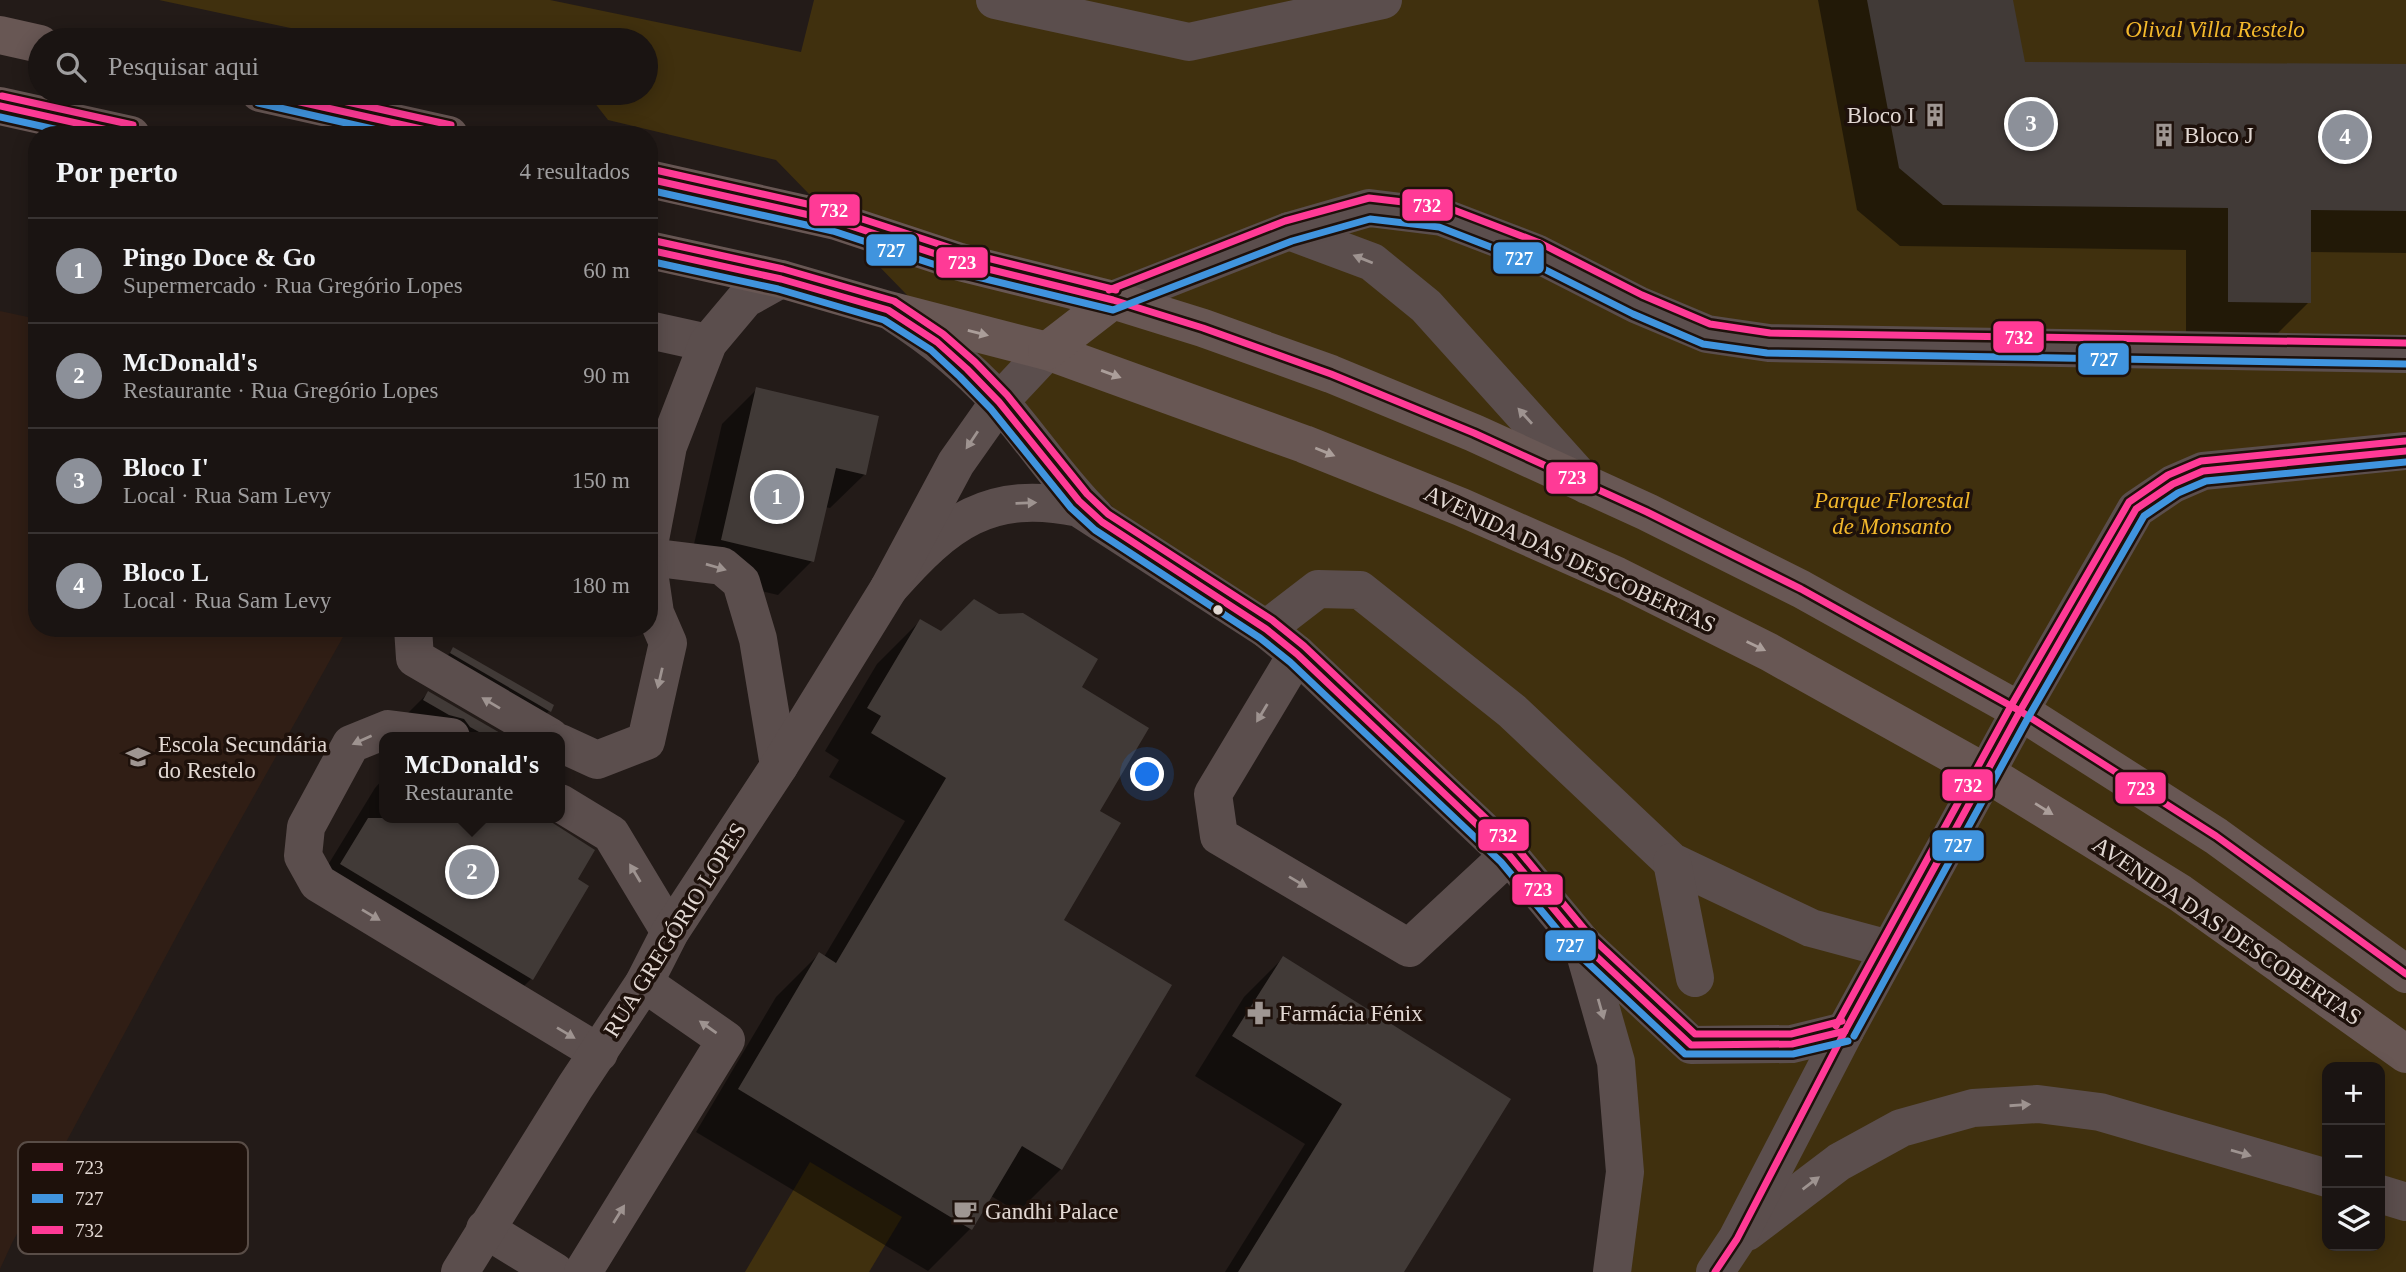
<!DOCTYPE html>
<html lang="pt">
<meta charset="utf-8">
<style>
body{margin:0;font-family:Georgia,serif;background:#231d1b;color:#f1f3f6}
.controls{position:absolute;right:21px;bottom:21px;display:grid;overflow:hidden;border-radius:14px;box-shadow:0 4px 18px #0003}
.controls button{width:63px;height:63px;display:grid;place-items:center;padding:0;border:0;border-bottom:2px solid #383332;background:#1a1412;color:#f1f3f6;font:35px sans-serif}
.you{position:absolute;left:1148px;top:775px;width:24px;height:24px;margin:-18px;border:5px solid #fff;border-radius:50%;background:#1a73e8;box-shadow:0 0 0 10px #1a73e833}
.badge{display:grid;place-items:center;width:46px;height:46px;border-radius:50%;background:#8c9099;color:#fff;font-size:23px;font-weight:700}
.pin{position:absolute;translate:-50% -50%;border:4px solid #fff;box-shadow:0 2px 7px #0006}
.popup{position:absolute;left:379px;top:732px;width:186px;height:91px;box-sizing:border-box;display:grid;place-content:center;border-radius:14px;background:#1a1412;filter:drop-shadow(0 2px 5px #0005);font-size:23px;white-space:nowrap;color:#9f9e9f}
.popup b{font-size:26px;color:#f1f3f6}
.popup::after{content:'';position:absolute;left:50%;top:100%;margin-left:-14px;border:14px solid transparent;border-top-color:#1a1412}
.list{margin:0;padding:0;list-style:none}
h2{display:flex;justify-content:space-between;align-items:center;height:91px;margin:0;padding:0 28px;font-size:30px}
h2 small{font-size:23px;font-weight:400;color:#9f9e9f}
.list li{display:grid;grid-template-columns:46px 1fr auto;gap:21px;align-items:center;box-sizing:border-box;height:105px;padding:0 28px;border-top:2px solid #383332}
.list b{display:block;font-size:26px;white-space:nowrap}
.list p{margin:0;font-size:23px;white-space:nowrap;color:#9f9e9f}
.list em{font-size:23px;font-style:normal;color:#9f9e9f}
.icon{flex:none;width:38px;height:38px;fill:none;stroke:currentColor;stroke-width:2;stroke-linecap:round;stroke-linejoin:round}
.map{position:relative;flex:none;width:2406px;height:1272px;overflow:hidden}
.search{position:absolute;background:#1a1412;box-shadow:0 4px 18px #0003;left:28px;top:28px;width:630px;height:77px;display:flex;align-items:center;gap:18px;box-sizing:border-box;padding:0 24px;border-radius:38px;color:#9f9e9f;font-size:26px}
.panel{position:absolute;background:#1a1412;box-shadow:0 4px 18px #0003;left:28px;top:126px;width:630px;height:511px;border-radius:28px}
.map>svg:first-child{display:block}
</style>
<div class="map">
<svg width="2406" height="1272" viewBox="0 0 2406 1272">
<rect width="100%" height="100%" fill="#231b18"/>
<polygon fill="#301e15" points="0,311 37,319 37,628 348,628 204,885 12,1243 0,1269"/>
<g fill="#40300e" fill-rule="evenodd">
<path d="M159 0H550L801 52 814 0H2406V1272H1616L1632 1172 1551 904 1166 562 776 160 608 120 587 93H646V40H347ZM2327 1067H2380V1246H2327Z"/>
<polygon points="810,1162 902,1217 869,1272 745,1272"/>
</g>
<g fill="#0007">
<polygon points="1818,0 2012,0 2023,64 2406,66 2406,253 2309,252 2309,302 2266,345 2186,344 2186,250 1900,246 1857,210"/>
<polygon points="757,389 865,474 830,508 825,507 812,561 778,595 687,574 722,424"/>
<polygon points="920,621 942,633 1080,688 1098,812 1061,920 1061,1169 1018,1212 991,1196 971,1228 928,1271 696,1132 776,997 819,954 824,957 905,821 829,777 839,760 825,751 877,664"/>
<polygon points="454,649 549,711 525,735 430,673"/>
<polygon points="428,693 504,737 400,737 396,725"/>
<polygon points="384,778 384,818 543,818 548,823 576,880 531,979 499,1011 309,896 375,788"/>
<polygon points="1283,958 1509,1099 1402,1272 1225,1272 1305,1144 1195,1076 1244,997"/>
</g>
<g fill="#413a37">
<polygon points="1867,0 2013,0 2025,62 2406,64 2406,211 2311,210 2311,303 2228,302 2228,208 1943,205 1899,168"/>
<polygon points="756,387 879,416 866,475 836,468 814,562 721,540"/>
<polygon points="974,599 999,614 1023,613 1098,659 1082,687 1149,728 1100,811 1121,823 1064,920 1172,985 1062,1170 1022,1146 972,1230 738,1089 819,952 836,963 946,778 871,733 881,716 867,708 920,619 941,631"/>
<polygon points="453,647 554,705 551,712 450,653"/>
<polygon points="428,691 507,737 488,737 470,727 464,719 449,715 423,700"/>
<polygon points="368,818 545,818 595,850 578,879 589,886 533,980 340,864"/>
<polygon points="1283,956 1511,1099 1404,1272 1238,1272 1342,1104 1232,1036"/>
</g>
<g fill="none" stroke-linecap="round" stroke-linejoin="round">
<g stroke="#5b4e4d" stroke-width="38">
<polyline points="995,0 1189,42 1383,0"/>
<polyline points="1289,231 1372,262 1426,306 1587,485"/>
<polyline points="1113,300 1289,231 1369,208 1442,217 1536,253 1638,305 1707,334 1769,343 2406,354"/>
<path d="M895 314C935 340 965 365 998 400 1032 438 1059 481 1095 516"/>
<polyline points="649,330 708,343"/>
<polyline points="649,545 668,446 708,343 745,299 781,279"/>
<polyline points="649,557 722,566 741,582 758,639 779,766"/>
<path d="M889 588C947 522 989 489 1079 508L1266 629 1297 654 1509 855 1582 943 1691 1045 1792 1044 1845 1031"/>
<polyline points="413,628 415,658 550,737"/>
<polyline points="1266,629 1318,589 1360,590 1512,711 1672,862 1811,928 1889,949"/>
<polyline points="1297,654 1213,794 1219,836 1409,948 1509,855"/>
<polyline points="451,737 388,729 351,744 306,827 303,856 318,883 599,1053"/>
<polyline points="560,743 597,760 646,741 668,643 655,613 649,572"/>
<polyline points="560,803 611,834 670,932"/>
<polyline points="1672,862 1695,978"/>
<polyline points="1582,943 1616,1062 1625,1172 1612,1272"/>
<polyline points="2380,1194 2406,1202"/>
<polyline points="485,1229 555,1272"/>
<polyline points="1747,1232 1839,1162 1901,1128 1973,1108 2038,1104 2100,1112 2327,1178"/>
<polyline points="460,1272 575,1087 644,983 670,932 779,766 889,588 956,463 999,402 1047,351"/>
<polyline points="583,1272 726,1040 644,983"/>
<polyline points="1715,1272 1737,1239 1845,1031 2020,711 2136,509 2173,484 2203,471 2406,451"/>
</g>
<g stroke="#685754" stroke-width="38">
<polyline points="0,35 40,44"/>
<polyline points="260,93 449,135"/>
<polyline points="0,106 131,135"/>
<polyline points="649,179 836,221 960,262 1113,300 1203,328 1331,374 1474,433 1647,512 1801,589 2020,711 2216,836 2406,974"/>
<polyline points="649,250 781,279 888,310 1047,351 1304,444 1461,507 1617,576 1769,652 1986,773 2180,893 2406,1054"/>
<polyline points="1047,351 1113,300"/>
</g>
<g stroke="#1e110b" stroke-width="12">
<g id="bus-1">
<polyline points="260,93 448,135"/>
<polyline points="0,106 130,135"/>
<polyline points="649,179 836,221 960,262 1113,300 1203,328 1331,374 1474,433 1647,512 1801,589 2020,711 2216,836 2406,974"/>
<polyline points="649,250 781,279 888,310 937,342 967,369 999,402 1079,501 1102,522 1266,629 1297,654 1509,855 1582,943 1691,1045 1792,1044 1845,1031"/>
<polyline points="1715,1272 1737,1239 1845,1031 2020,711 2136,509 2173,484 2203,471 2406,451"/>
</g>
</g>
<g stroke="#1e110b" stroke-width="12">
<g id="bus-2">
<polyline points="258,103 399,135"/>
<polyline points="0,117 81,135"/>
<polyline points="649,190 833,231 957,272 1113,310 1292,241 1370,219 1439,227 1532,263 1633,314 1703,344 1767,353 2406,364"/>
<polyline points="649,261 778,289 884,320 931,350 960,377 991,409 1071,508 1095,530 1260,638 1290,662 1501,862 1575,951 1685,1054 1793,1054 1848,1041"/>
<polyline points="1854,1036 2029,716 2144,516 2178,493 2206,481 2406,462"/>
</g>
</g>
<g stroke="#1e110b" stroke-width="12">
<g id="bus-3">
<polyline points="307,93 451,125"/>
<polyline points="2,96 133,125"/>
<polyline points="651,169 838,211 963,252 1116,290"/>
<polyline points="651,240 783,269 894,301 943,334 975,362 1007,395 1087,494 1108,514 1272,620 1304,646 1516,847 1590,936 1695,1034 1791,1034 1842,1021"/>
<polyline points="1109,290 1285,221 1369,198 1446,207 1540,243 1642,295 1710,324 1770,333 2406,343"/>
<polyline points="1836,1026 2011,706 2129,502 2168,475 2201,461 2405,441"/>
</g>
</g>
<use href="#bus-1" stroke="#ff3a96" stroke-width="7"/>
<use href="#bus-2" stroke="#4094de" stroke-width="7"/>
<use href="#bus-3" stroke="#ff3a96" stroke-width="7"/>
</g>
<defs><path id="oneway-solid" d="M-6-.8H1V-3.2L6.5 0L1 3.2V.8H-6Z" transform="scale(1.75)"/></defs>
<g fill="#9e9390">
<use href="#oneway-solid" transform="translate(1363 259) rotate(-158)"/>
<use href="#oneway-solid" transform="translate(1525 416) rotate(-132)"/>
<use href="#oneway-solid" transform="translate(972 440) rotate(124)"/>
<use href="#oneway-solid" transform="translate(1026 503) rotate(-2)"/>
<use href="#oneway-solid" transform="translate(716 567) rotate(16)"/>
<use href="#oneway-solid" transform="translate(660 678) rotate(103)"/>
<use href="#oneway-solid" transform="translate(491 703) rotate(-149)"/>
<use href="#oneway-solid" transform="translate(1262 713) rotate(121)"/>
<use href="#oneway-solid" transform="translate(362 740) rotate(156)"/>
<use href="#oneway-solid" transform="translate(635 873) rotate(-121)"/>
<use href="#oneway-solid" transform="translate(1298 882) rotate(31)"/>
<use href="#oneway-solid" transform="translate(371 915) rotate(31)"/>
<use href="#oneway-solid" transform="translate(1601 1009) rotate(74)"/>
<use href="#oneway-solid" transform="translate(708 1027) rotate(-145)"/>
<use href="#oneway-solid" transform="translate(566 1033) rotate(31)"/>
<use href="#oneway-solid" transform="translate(2020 1105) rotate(-4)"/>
<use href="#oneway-solid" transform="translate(2241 1153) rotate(16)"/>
<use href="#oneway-solid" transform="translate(1811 1183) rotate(-37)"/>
<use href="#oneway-solid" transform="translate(619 1214) rotate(-58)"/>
</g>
<g fill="#ab9e9a">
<use href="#oneway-solid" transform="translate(978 333) rotate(14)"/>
<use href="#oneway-solid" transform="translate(1111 374) rotate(20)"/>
<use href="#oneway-solid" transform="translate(1325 452) rotate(22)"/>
<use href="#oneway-solid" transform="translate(1756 646) rotate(26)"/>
<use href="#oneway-solid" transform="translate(2044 809) rotate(32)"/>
</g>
<defs>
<g id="building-bare" transform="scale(1.89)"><path d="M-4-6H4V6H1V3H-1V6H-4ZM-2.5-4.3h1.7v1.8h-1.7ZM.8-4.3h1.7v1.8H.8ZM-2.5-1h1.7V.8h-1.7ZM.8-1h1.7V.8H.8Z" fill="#9f9692" stroke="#1e110b" stroke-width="2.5" paint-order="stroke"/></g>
<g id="school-bare" transform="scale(1.89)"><path d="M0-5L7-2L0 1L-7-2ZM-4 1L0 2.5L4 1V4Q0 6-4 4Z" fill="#9f9692" stroke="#1e110b" stroke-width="2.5" paint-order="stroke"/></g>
<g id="pharmacy-bare" transform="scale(1.89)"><path d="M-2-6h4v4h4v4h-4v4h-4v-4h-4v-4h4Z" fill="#9f9692" stroke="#1e110b" stroke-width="2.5" paint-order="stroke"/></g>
<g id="cafe-bare" transform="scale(1.89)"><path d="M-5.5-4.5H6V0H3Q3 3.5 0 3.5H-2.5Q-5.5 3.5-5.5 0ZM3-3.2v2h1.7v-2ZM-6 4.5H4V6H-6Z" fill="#9f9692" stroke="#1e110b" stroke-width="2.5" paint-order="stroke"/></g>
</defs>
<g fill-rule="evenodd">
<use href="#building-bare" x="1935" y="115"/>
<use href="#building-bare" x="2164" y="135"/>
<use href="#school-bare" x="138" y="757"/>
<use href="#pharmacy-bare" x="1259" y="1013"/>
<use href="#cafe-bare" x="965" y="1211"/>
</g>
<circle fill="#e2d8d3" stroke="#1e110b" stroke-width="2.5" cx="1218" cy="610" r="6"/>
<g text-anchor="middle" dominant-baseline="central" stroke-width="7" stroke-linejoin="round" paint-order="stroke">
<g font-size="23" font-style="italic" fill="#f3b82c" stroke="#1e110b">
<text x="2215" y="29">Olival Villa Restelo</text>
<text x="1892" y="500">Parque Florestal<tspan x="1892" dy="26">de Monsanto</tspan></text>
</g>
<g font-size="23" fill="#e2d8d3" stroke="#1e110b" text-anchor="start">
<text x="1915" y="115" text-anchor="end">Bloco I</text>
<text x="2184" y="135">Bloco J</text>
<text x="158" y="744">Escola Secundária<tspan x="158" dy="26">do Restelo</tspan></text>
<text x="1279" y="1013">Farmácia Fénix</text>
<text x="985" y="1211">Gandhi Palace</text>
</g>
<g font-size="23" fill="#e2d8d3" stroke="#1e110b">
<text transform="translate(1570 559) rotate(25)">AVENIDA DAS DESCOBERTAS</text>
<text transform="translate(675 930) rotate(-58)">RUA GREGÓRIO LOPES</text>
<text transform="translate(2227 931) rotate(34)">AVENIDA DAS DESCOBERTAS</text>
</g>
</g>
<rect x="18" y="1142" width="230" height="112" rx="10" fill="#1e110b" stroke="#594d47" stroke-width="2"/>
<rect x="32" y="1163" width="31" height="8" fill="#ff3a96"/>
<rect x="32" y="1194" width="31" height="9" fill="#4094de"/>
<rect x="32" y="1226" width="31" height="8" fill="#ff3a96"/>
<g font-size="19" fill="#e2d8d3">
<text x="75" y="1174">723</text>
<text x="75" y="1205">727</text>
<text x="75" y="1237">732</text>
</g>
<g stroke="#1e110b" stroke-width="2.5">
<rect x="1401" y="188" width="53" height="34" rx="7" fill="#ff3a96"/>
<rect x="808" y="193" width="53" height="34" rx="7" fill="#ff3a96"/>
<rect x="865" y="233" width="53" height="34" rx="7" fill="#4094de"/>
<rect x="1492" y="241" width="53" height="34" rx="7" fill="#4094de"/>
<rect x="935" y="246" width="54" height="33" rx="7" fill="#ff3a96"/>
<rect x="1992" y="320" width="53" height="34" rx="7" fill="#ff3a96"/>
<rect x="2077" y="342" width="53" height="34" rx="7" fill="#4094de"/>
<rect x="1545" y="461" width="54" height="34" rx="7" fill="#ff3a96"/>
<rect x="1941" y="768" width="53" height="34" rx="7" fill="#ff3a96"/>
<rect x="2114" y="771" width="53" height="34" rx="7" fill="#ff3a96"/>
<rect x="1477" y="818" width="53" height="34" rx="7" fill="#ff3a96"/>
<rect x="1931" y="829" width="54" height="33" rx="7" fill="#4094de"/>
<rect x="1511" y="873" width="53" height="33" rx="7" fill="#ff3a96"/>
<rect x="1544" y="929" width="53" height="33" rx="7" fill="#4094de"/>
</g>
<g font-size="19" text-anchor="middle" font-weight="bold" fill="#fff">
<text x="1427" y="212">732</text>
<text x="834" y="217">732</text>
<text x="891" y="257">727</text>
<text x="1519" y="265">727</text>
<text x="962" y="269">723</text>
<text x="2019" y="344">732</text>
<text x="2104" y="366">727</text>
<text x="1572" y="484">723</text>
<text x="1968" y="792">732</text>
<text x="2141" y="795">723</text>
<text x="1503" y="842">732</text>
<text x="1958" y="852">727</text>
<text x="1538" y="896">723</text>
<text x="1570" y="952">727</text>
</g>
</svg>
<div class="controls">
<button>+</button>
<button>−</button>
<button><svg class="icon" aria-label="layers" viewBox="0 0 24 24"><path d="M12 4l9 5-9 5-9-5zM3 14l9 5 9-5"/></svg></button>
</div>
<div class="you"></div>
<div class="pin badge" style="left:777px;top:497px">1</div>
<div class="pin badge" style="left:472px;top:872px">2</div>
<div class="popup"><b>McDonald's</b>Restaurante</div>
<div class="pin badge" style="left:2031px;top:124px">3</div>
<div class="pin badge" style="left:2345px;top:137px">4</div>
<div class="search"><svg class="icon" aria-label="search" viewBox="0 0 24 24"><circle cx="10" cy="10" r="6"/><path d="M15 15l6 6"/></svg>Pesquisar aqui</div>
<section class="panel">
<h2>Por perto<small>4 resultados</small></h2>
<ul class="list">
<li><span class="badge">1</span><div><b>Pingo Doce &amp; Go</b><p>Supermercado · Rua Gregório Lopes</p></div><em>60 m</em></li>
<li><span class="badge">2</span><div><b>McDonald's</b><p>Restaurante · Rua Gregório Lopes</p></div><em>90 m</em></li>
<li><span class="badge">3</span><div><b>Bloco I'</b><p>Local · Rua Sam Levy</p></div><em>150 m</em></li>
<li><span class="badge">4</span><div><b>Bloco L</b><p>Local · Rua Sam Levy</p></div><em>180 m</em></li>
</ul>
</section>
</div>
